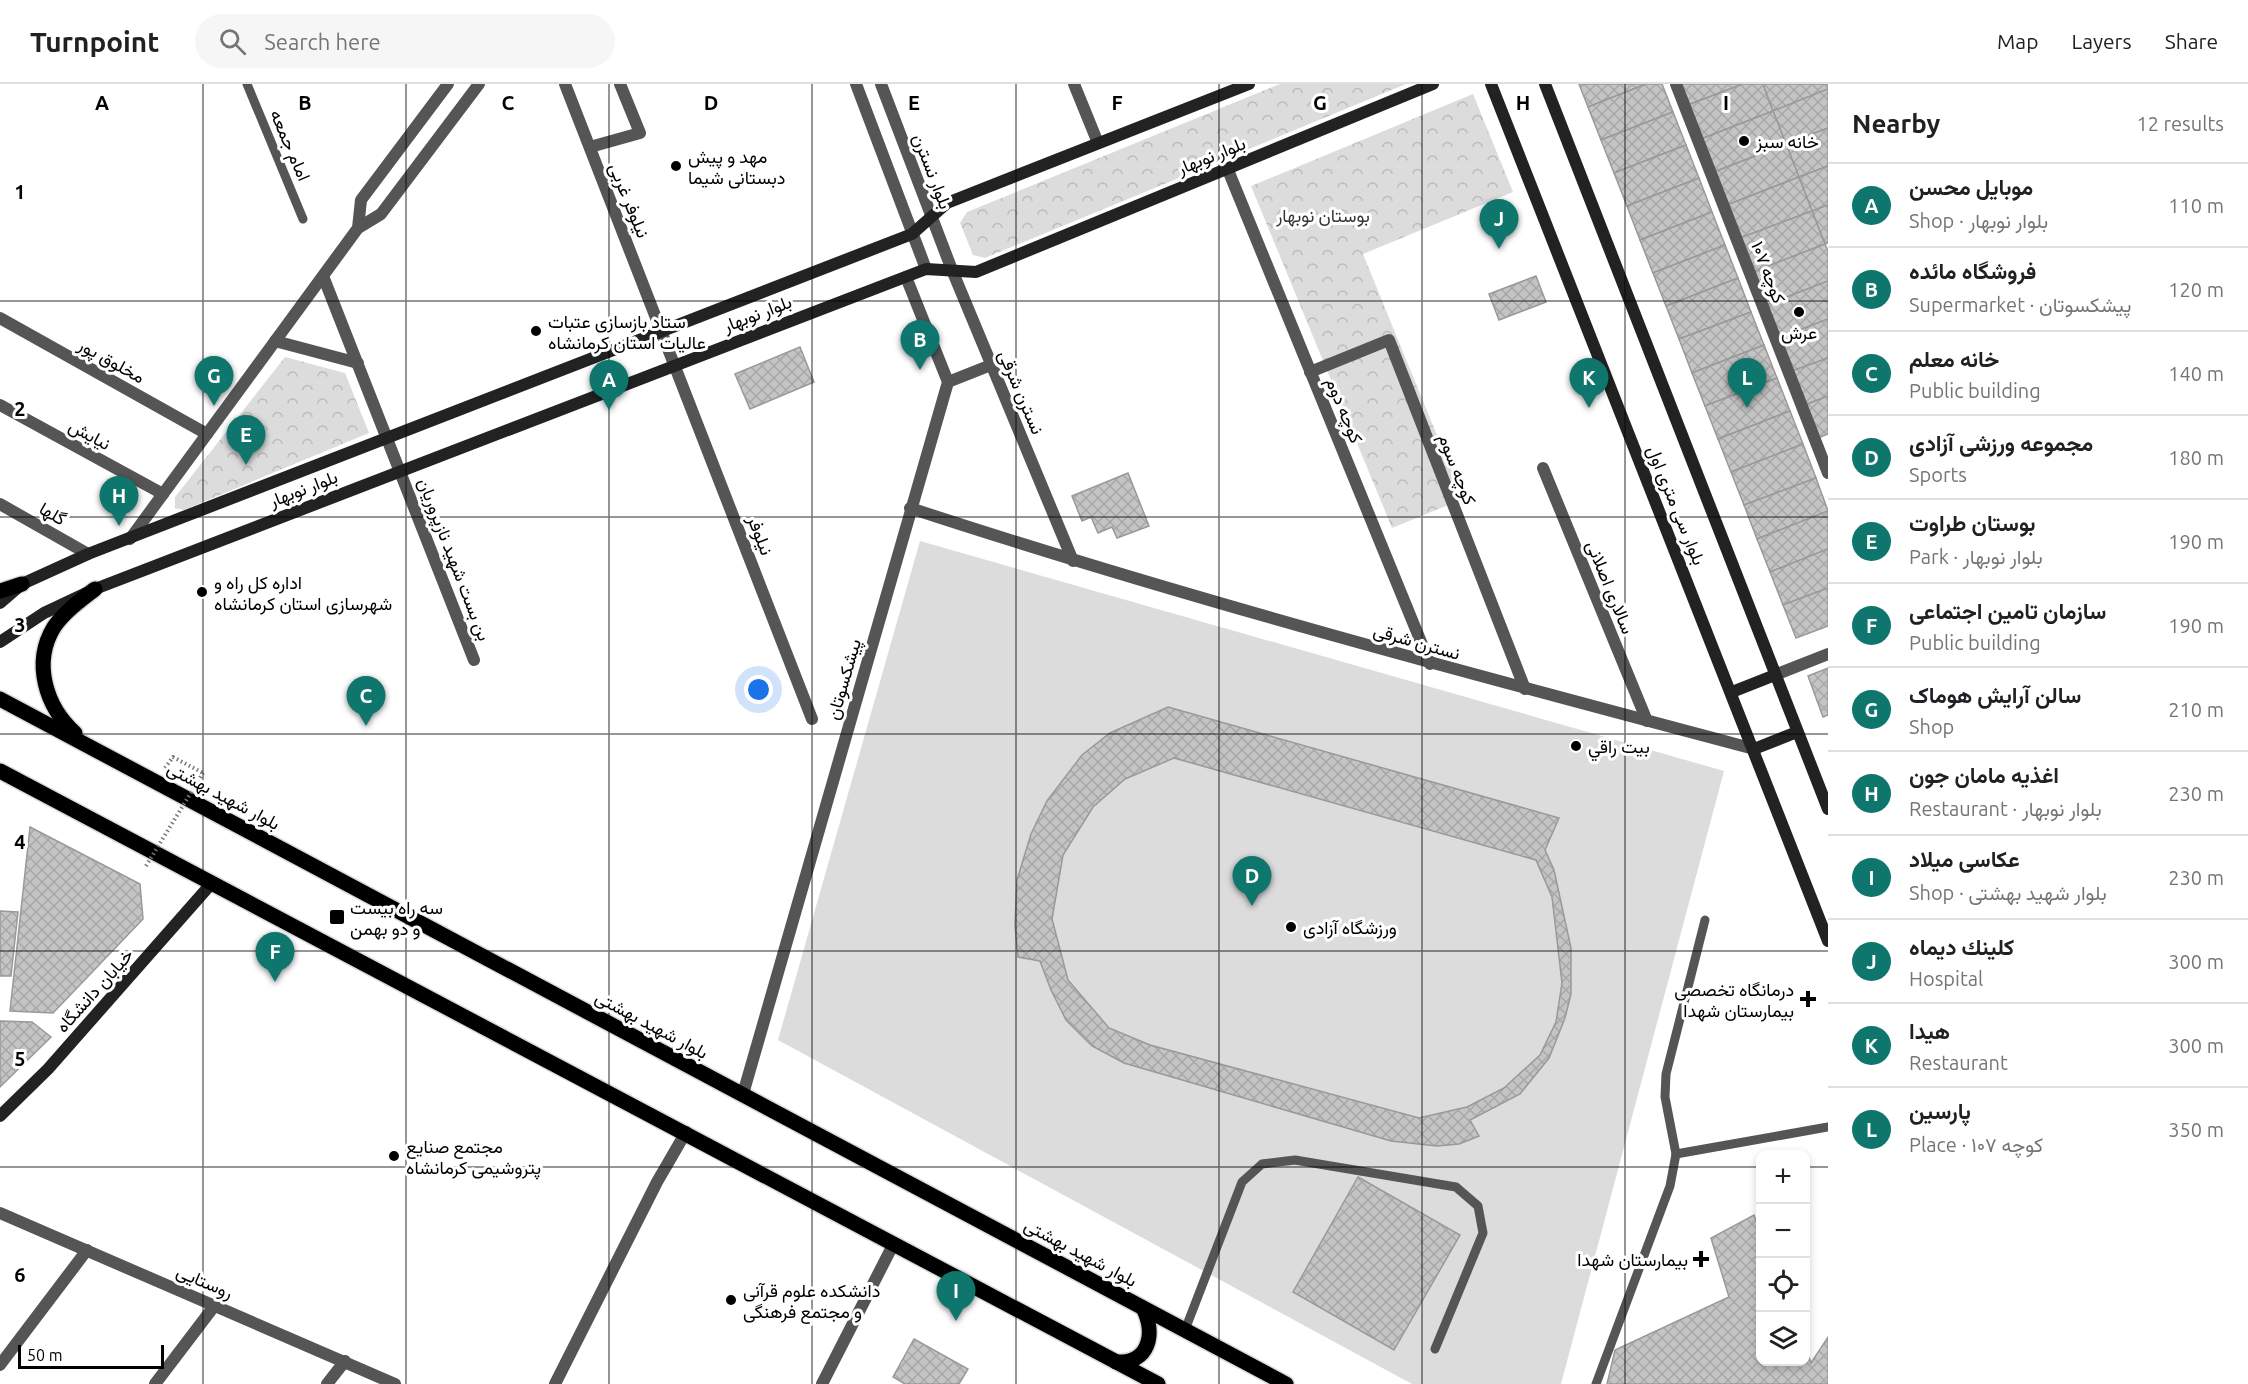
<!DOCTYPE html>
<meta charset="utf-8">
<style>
body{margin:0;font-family:Ubuntu,Vazirmatn,sans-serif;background:#f6f6f6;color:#202124}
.controls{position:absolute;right:18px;bottom:18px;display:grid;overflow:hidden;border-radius:12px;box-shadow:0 3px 9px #0003}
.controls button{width:54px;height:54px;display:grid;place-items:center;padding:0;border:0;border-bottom:2px solid #e0e0e0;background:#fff;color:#202124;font:30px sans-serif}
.scale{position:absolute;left:18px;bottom:15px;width:146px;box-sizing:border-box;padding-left:6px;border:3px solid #000;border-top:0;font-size:16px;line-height:21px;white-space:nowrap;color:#000;-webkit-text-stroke:4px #fff;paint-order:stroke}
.you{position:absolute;left:759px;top:606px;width:21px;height:21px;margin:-15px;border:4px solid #fff;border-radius:50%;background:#1a73e8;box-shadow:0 0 0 9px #1a73e833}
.badge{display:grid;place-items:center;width:39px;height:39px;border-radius:50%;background:#0f766e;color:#fff;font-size:20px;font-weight:700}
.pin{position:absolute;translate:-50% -50px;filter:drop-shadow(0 2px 3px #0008)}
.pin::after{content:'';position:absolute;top:32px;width:21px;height:18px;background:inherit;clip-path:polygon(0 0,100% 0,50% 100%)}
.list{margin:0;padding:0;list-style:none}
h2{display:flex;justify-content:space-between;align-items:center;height:78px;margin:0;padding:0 24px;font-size:26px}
h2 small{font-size:20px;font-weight:400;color:#757577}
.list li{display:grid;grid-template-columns:39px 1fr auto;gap:18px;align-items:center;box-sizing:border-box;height:84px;padding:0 24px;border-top:2px solid #e0e0e0}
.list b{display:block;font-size:22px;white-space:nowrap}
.list p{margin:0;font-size:20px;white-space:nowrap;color:#757577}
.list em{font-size:20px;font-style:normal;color:#757577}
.icon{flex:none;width:33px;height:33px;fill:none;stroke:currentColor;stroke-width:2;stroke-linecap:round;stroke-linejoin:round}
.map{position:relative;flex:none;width:1828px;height:1300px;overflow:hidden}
header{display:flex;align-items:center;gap:36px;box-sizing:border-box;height:84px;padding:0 30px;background:#fff;border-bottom:2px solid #e0e0e0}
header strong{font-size:28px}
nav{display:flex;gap:33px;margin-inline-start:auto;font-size:21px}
.search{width:420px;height:54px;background:#f6f6f6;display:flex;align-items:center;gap:15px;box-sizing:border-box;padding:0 21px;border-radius:33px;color:#757577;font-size:22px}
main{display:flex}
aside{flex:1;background:#fff}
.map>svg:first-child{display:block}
</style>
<header>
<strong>Turnpoint</strong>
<div class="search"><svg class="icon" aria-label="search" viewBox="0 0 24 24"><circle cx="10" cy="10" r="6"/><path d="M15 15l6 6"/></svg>Search here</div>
<nav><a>Map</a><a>Layers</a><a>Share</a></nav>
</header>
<main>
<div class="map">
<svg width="1828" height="1300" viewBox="0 0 1828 1300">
<defs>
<pattern id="forest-crowns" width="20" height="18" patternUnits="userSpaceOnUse" patternTransform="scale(1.5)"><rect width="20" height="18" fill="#dcdcdc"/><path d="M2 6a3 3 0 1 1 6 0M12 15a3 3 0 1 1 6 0" fill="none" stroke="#bbb"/></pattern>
<pattern id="building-cross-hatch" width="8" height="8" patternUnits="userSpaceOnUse" patternTransform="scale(1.5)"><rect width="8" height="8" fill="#c4c4c4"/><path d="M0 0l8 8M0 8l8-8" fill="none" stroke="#a7a7a7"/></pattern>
</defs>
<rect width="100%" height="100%" fill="#fff"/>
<polygon fill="#dcdcdc" points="920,457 1724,687 1561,1300 1412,1300 778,956"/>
<g fill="url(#forest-crowns)">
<polygon points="1280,0 1406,0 985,174 973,171 960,139 967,128"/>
<polygon points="1473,10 1513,108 1363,170 1463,415 1392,444 1251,102"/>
<polygon points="285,273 345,289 369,349 184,426 175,424 175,413"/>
</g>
<g fill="url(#building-cross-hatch)" stroke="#999" stroke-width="1.5" fill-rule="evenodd">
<polygon points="1579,0 1646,0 1588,23"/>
<polygon points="1646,0 1662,0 1673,28 1601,56 1588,23"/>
<polygon points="1680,0 1743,0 1688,21"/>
<polygon points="1743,0 1763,0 1773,27 1701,55 1688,21"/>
<polygon points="1763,0 1828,0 1828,5 1773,27"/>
<polygon points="1828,5 1828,44 1786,60 1773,27"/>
<polygon points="1773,27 1786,60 1714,88 1701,55"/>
<polygon points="1673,28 1686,61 1614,89 1601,56"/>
<polygon points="1828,44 1828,82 1799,93 1786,60"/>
<polygon points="1786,60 1799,93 1727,121 1714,88"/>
<polygon points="1686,61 1699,94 1627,122 1614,89"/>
<polygon points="1828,82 1828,121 1812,127 1799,93"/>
<polygon points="1799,93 1812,127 1740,154 1727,121"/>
<polygon points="1699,94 1712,128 1640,156 1627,122"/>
<polygon points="1828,121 1828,159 1825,160 1812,127"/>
<polygon points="1812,127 1825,160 1753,188 1740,154"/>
<polygon points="1712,128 1725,161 1653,189 1640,156"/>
<polygon points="1825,160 1828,167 1828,197 1766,221 1753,188"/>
<polygon points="1725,161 1738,194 1666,222 1653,189"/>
<polygon points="1536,192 1546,218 1499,236 1489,210"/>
<polygon points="1738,194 1751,228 1679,255 1666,222"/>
<polygon points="1828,197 1828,235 1779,254 1766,221"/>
<polygon points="1751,228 1764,261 1692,289 1679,255"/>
<polygon points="1828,235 1828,274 1792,287 1779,254"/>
<polygon points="1764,261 1777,294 1705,322 1692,289"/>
<polygon points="800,263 814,298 750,325 735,290"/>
<polygon points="1828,274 1828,312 1805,321 1792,287"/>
<polygon points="1777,294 1790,327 1718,355 1705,322"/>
<polygon points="1828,312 1828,350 1818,354 1805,321"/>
<polygon points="1790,327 1803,360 1731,388 1718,355"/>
<polygon points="1803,360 1816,394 1744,421 1731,388"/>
<polygon points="1128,389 1149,442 1117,454 1112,443 1098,449 1091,433 1082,437 1072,412"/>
<polygon points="1816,394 1828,427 1757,455 1744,421"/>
<polygon points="1828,427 1828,465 1770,488 1757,455"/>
<polygon points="1828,465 1828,504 1783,521 1770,488"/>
<polygon points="1828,504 1828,542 1796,554 1783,521"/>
<polygon points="1828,584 1828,631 1823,633 1808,592"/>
<path d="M1168 623 1559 734 1545 766 1554 786 1571 864V910L1565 934 1549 974 1520 1010 1470 1036 1479 1052 1459 1060 1437 1062 1391 1057 1124 979 1092 962 1066 936 1051 906 1040 877 1018 873 1015 842 1017 796 1031 750 1047 717 1082 671 1110 649ZM1174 674 1536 776 1552 813 1562 899 1556 938 1540 971 1504 1004 1467 1023 1419 1034 1150 961 1109 944 1068 896 1052 835 1063 771 1093 723 1125 695Z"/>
<polygon points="30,743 140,800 143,835 53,929 10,927"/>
<polygon points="0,827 18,828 11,892 0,892"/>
<polygon points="0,937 32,938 51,953 0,1003"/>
<polygon points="1358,1093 1460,1151 1394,1266 1293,1208"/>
<polygon points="1754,1131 1760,1148 1760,1278 1806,1278 1806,1264 1811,1279 1828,1253 1828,1300 1607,1300 1615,1266 1729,1213 1711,1154"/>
<polygon points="914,1255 968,1285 959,1300 905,1300 893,1293"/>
</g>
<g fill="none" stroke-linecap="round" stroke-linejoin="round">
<g stroke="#dbdbdb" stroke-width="18">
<g id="primary">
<polyline points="0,507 22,500"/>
<polyline points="0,615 1286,1300"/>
<path d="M75 649C46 623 32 579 54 543 64 528 81 516 95 505"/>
<polyline points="0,687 1158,1300"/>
<path d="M1116 1278C1149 1280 1156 1250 1143 1224"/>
</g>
</g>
<polyline stroke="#777" stroke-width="4" stroke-dasharray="1.5 3" stroke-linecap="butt" points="165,684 173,673 203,689"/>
<g stroke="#555" stroke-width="9">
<polyline points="247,0 303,135"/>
<polyline points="1676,1070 1828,1043"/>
<polyline points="1185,1246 1242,1098 1262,1080 1295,1076 1456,1103 1478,1122 1483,1149 1435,1265"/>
<polyline points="1596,1300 1670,1102 1676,1070 1665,1013 1666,990 1705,836"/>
</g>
<g stroke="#555" stroke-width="12">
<polyline points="565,0 812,635"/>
<polyline points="1074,0 1098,59"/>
<polyline points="1676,0 1828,389"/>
<polyline points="590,63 640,49 620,0"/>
<polyline points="1228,86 1430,580"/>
<polyline points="952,186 1073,477"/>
<polyline points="323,192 474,576"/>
<polyline points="0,234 207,350"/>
<polyline points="275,257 358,279"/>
<polyline points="1310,288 1389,256 1525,605"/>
<polyline points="948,298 991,281"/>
<polyline points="0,321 163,410"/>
<polyline points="1543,384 1647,637"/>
<polyline points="0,420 88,470"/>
<polyline points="743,1010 948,298 906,193"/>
<polyline points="0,1129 395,1300"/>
<polyline points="0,1281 87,1166"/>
<polyline points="155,1300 215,1221"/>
<polyline points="327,1300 345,1277"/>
<polyline points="555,1300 657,1098 686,1048"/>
</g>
<g stroke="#555" stroke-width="12">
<polyline points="856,0 926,185"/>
<polyline points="881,0 952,186"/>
<polyline points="358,144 361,116 448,0"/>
<path d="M910 424C1188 515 1471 590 1754 665"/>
<polyline points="130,455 358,144 381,130 479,0"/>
<polyline points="1775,591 1828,570"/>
<polyline points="822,1300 894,1159"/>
</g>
<g stroke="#222" stroke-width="12">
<polyline points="1491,0 1828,857"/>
<polyline points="1545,0 1828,725"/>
<polyline points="0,519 22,500 88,470 912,150 947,119 1249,0"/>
<polyline points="0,558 44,529 95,505 926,185 976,188 1433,0"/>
<polyline points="1732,608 1775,591"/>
<polyline points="1754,665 1797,648"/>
<polyline points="0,1032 48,985 211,800"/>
</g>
<use href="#primary" stroke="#000" stroke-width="15"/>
<polyline stroke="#777" stroke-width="4" stroke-dasharray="1.5 3" stroke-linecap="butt" points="146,782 203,689"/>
</g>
<path fill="none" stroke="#000" stroke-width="1.5" stroke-opacity="0.55" d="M203 0V1300M406 0V1300M609 0V1300M812 0V1300M1016 0V1300M1219 0V1300M1422 0V1300M1625 0V1300M0 217H1828M0 433H1828M0 650H1828M0 867H1828M0 1083H1760M1806 1083H1828"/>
<g fill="#000" stroke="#fff" stroke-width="2">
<circle cx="1744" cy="57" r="6"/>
<circle cx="676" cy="82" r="6"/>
<circle cx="1799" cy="228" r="6"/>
<circle cx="536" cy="247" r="6"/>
<circle cx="202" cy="508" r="6"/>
<circle cx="1576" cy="662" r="6"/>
<rect x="329" y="825" width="16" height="16" rx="3"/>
<circle cx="1291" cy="843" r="6"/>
<path d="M1805 906h6v6h6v6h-6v6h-6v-6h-6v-6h6z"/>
<circle cx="394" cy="1072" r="6"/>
<path d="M1698 1166h6v6h6v6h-6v6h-6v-6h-6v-6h6z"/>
<circle cx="731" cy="1216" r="6"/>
</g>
<g text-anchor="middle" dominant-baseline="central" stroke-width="6" stroke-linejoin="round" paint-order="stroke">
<g font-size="18" fill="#000" stroke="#fff" text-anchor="start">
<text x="1756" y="57">خانه سبز</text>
<text x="688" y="72">مهد و پیش<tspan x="688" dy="21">دبستانی شیما</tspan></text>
<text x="548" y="237">ستاد بازسازی عتبات<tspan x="548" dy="21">عالیات استان کرمانشاه</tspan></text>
<text x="1799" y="248" text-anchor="middle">عرش</text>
<text x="214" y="498">اداره کل راه و<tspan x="214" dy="21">شهرسازی استان کرمانشاه</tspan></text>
<text x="1588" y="662">بيت راقي</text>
<text x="350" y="823">سه راه بیست<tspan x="350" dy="21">و دو بهمن</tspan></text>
<text x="1303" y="843">ورزشگاه آزادی</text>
<text x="1794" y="905" text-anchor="end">درمانگاه تخصصی<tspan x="1794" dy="21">بیمارستان شهدا</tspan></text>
<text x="406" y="1062">مجتمع صنایع<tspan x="406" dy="21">پتروشیمی کرمانشاه</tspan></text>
<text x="1688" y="1175" text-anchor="end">بیمارستان شهدا</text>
<text x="743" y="1206">دانشکده علوم قرآنی<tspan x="743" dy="21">و مجتمع فرهنگی</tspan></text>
</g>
<g font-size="18" fill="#000" stroke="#fff">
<text transform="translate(291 61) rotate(67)">امام جمعه</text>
<text transform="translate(1211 71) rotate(-22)">بلوار نوبهار</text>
<text transform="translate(933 87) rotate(69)">بلوار نسترن</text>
<text transform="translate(630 116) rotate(68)">نیلوفر غربی</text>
<text transform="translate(1769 188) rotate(69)">کوچه ۱۰۷</text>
<text transform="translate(757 229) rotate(-21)">بلوار نوبهار</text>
<text transform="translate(112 276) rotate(29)">مخلوق پور</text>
<text transform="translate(1022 308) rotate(67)">نسترن شرقی</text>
<text transform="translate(1345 326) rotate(68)">کوچه دوم</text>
<text transform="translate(90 350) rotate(28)">نیایش</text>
<text transform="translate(1458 385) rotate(69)">کوچه سوم</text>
<text transform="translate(303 404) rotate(-21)">بلوار نوبهار</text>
<text transform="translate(1677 421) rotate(68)">بلوار سی متری اول</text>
<text transform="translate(53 429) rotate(30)">گلها</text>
<text transform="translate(761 451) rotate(69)">نیلوفر</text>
<text transform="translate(455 475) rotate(69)">بن بست شهید نازپروریان</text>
<text transform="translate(1611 503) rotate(68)">سالاری اصلانی</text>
<text transform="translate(1417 557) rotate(16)">نسترن شرقی</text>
<text transform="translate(843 595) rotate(-74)">پیشکسوتان</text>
<text transform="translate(224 711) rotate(28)">بلوار شهید بهشتی</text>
<text transform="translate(94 906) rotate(-48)">خیابان دانشگاه</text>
<text transform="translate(652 940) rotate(28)">بلوار شهید بهشتی</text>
<text transform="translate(1081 1168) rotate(28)">بلوار شهید بهشتی</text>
<text transform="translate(205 1197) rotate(23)">روستایی</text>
</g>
<g font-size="18" fill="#333" stroke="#fff">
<text x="1323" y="131">بوستان نوبهار</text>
</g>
</g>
<g font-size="20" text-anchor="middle" font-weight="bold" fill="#000" stroke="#fff" stroke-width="6" stroke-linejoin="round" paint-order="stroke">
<text x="102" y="26">A</text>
<text x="305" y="26">B</text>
<text x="508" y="26">C</text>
<text x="711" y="26">D</text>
<text x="914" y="26">E</text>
<text x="1117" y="26">F</text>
<text x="1320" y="26">G</text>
<text x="1523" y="26">H</text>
<text x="1726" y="26">I</text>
<text x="20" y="115">1</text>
<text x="20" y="332">2</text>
<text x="20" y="548">3</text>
<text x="20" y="765">4</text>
<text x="20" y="982">5</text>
<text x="20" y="1198">6</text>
</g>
</svg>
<div class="controls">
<button>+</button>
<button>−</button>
<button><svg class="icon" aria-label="locate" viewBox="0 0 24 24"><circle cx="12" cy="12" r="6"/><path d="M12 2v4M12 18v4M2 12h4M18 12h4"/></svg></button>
<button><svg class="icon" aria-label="layers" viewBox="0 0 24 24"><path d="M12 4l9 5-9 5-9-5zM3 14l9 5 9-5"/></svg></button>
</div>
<div class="scale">50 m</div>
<div class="you"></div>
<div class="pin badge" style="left:609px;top:326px">A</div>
<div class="pin badge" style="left:920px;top:286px">B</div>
<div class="pin badge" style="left:366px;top:642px">C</div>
<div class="pin badge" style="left:1252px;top:822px">D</div>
<div class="pin badge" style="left:246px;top:381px">E</div>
<div class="pin badge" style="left:275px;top:898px">F</div>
<div class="pin badge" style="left:214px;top:322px">G</div>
<div class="pin badge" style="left:119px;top:442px">H</div>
<div class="pin badge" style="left:956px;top:1237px">I</div>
<div class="pin badge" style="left:1499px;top:165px">J</div>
<div class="pin badge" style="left:1589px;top:324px">K</div>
<div class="pin badge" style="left:1747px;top:324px">L</div>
</div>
<aside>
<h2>Nearby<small>12 results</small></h2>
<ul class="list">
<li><span class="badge">A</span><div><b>موبایل محسن</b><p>Shop · بلوار نوبهار</p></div><em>110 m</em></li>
<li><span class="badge">B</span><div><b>فروشگاه مائده</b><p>Supermarket · پیشکسوتان</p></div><em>120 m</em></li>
<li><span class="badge">C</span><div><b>خانه معلم</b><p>Public building</p></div><em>140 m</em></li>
<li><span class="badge">D</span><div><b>مجموعه ورزشی آزادی</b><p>Sports</p></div><em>180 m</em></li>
<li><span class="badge">E</span><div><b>بوستان طراوت</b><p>Park · بلوار نوبهار</p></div><em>190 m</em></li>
<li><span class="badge">F</span><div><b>سازمان تامین اجتماعی</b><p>Public building</p></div><em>190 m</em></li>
<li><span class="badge">G</span><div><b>سالن آرایش هوماک</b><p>Shop</p></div><em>210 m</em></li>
<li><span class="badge">H</span><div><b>اغذیه مامان جون</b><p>Restaurant · بلوار نوبهار</p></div><em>230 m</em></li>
<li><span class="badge">I</span><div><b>عکاسی میلاد</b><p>Shop · بلوار شهید بهشتی</p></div><em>230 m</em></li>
<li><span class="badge">J</span><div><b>كلينك ديماه</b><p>Hospital</p></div><em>300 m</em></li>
<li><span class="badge">K</span><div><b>هیدا</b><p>Restaurant</p></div><em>300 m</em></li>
<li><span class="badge">L</span><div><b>پارسین</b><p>Place · کوچه ۱۰۷</p></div><em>350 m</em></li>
</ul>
</aside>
</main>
